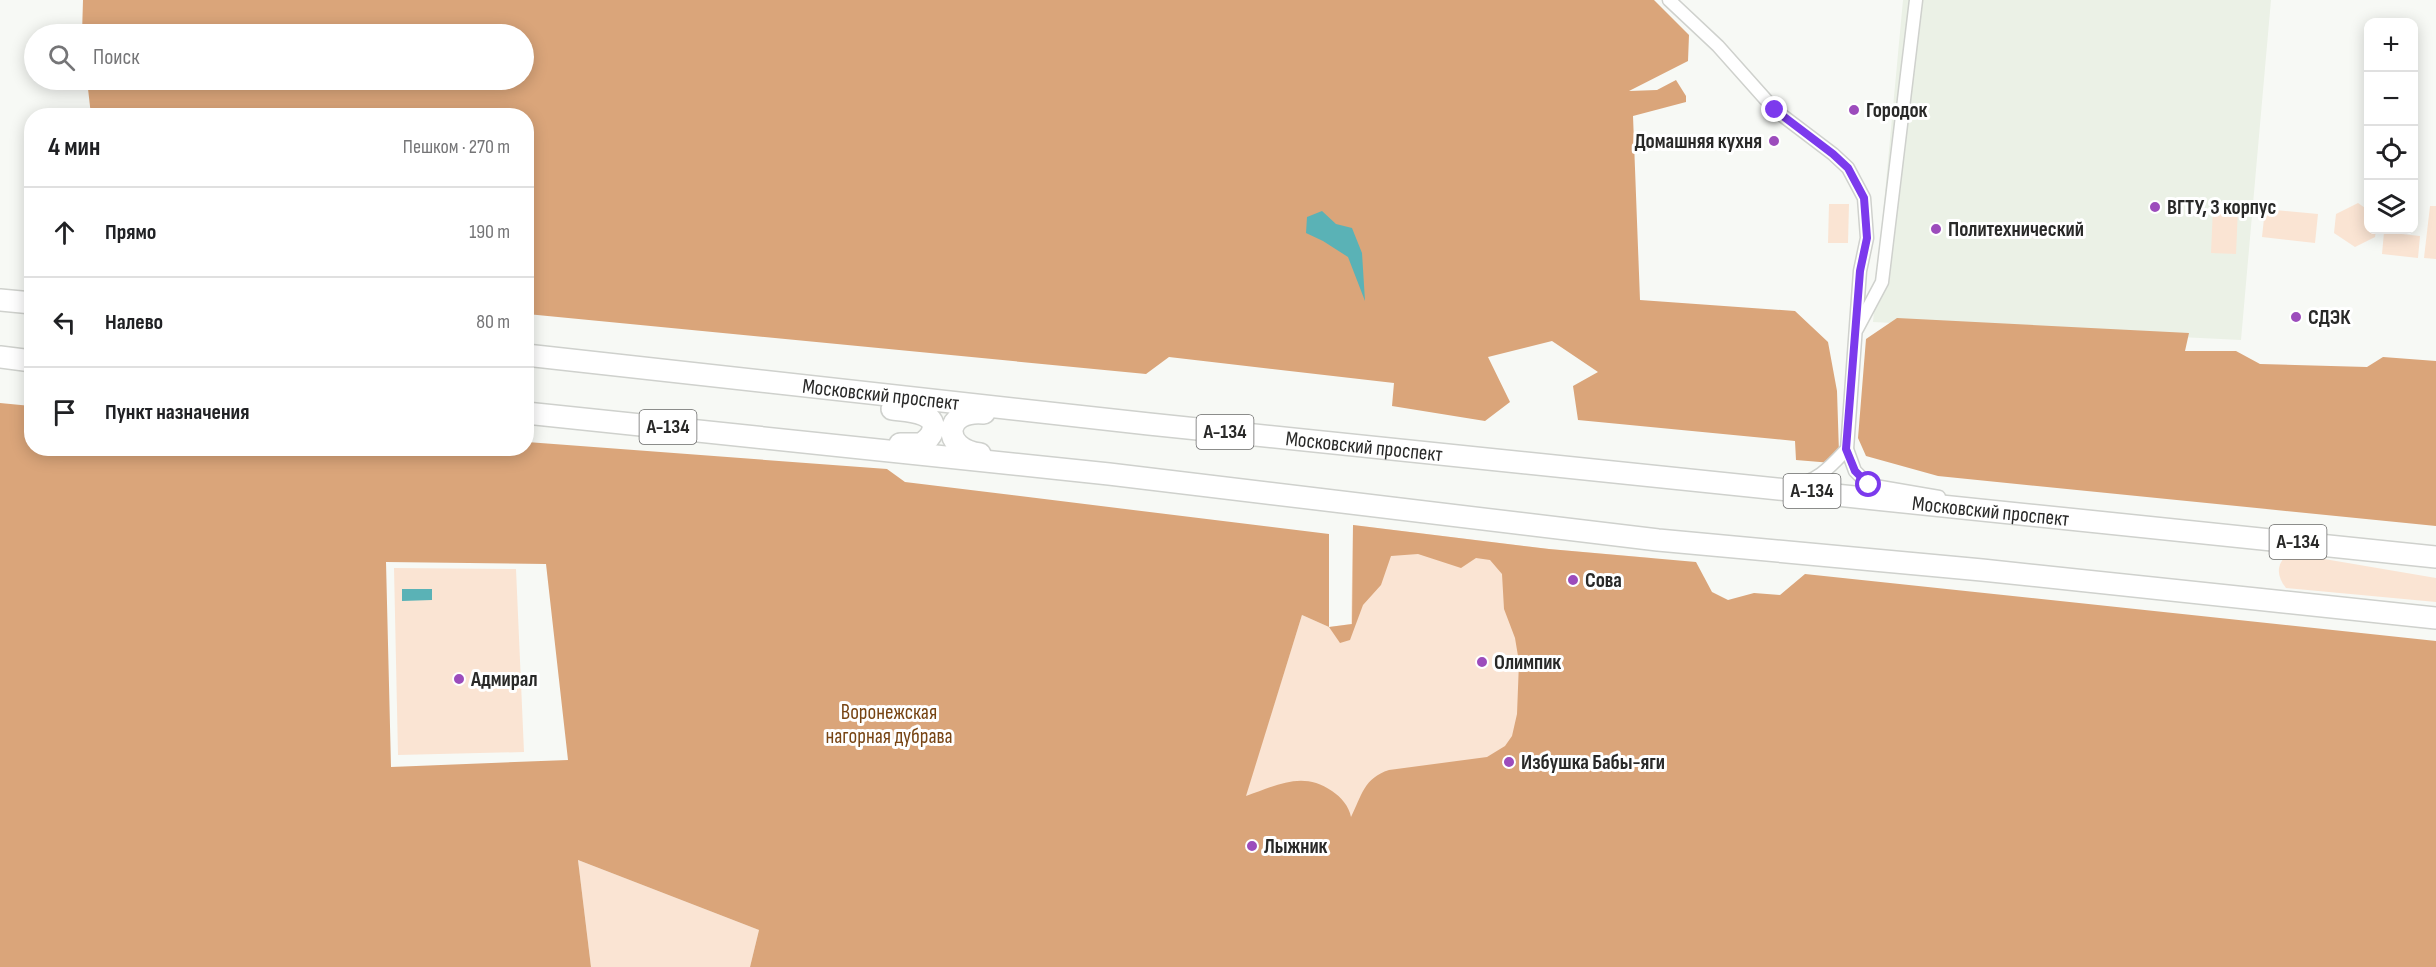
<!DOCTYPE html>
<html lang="ru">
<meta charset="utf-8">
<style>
body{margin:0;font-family:"Sofia Sans Condensed",sans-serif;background:#f6f6f6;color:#202124}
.controls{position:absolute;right:18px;top:18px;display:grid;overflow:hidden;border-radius:12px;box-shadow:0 3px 15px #0003}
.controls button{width:54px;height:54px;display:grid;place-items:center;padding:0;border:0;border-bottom:2px solid #e0e0e0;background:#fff;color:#202124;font:30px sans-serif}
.stop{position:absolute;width:18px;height:18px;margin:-14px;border:4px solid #7c3aed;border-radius:50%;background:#fff}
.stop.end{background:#7c3aed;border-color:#fff;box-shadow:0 2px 6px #0008}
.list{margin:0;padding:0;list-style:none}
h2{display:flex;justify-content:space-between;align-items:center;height:78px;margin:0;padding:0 24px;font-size:26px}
h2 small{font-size:20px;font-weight:400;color:#757577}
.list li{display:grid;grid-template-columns:39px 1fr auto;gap:18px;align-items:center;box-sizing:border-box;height:90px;padding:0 24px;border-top:2px solid #e0e0e0}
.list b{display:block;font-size:22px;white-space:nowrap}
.list em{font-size:20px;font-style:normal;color:#757577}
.icon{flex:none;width:33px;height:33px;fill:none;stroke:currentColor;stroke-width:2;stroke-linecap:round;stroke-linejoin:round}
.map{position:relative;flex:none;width:2436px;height:967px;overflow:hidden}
.search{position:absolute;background:#fff;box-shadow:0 3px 15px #0003;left:24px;top:24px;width:510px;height:66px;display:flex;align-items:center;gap:15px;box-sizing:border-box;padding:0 21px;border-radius:33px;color:#757577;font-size:22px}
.panel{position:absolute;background:#fff;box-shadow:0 3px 15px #0003;left:24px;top:108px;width:510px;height:348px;border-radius:24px}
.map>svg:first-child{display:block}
</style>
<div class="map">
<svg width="2436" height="967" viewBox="0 0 2436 967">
<rect width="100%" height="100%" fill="#f7f9f5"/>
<polygon fill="#ebf1e6" points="1903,0 2271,0 2241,340 1873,322"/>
<g fill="#fae4d3">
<polygon points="2358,203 2368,210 2368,230 2376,230 2375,237 2355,247 2334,233 2336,214"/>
<polygon points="1829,204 1849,204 1848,243 1828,243"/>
<polygon points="2430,206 2436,206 2436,259 2424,258"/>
<polygon points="2213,208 2238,209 2236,254 2211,253"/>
<polygon points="2265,209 2318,214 2315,243 2262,237"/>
<polygon points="2384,232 2420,236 2418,258 2382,254"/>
<polygon points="1353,525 1549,549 1652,558 1691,690 1351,818 1245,797 1302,615 1329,627 1351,624"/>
<path d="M2289 553 2436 578V602L2286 588C2276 575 2276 564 2289 553Z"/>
<polygon points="394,568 516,569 524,752 398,755"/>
<polygon points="578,860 759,930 750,967 591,967"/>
</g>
<g fill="#daa57a" fill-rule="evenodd">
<polygon points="83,0 1654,0 1689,35 1688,61 1629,91 1657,90 1676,80 1686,96 1686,102 1633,116 1640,300 1795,311 1828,342 1837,391 1839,453 1832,463 1796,460 1795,441 1578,420 1573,386 1598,372 1552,341 1488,357 1510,402 1485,421 1392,406 1394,383 1169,357 1146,374 527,314 526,116 91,115 87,80 524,80 524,34 82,34"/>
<polygon points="1897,318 2189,333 2185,351 2236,351 2260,364 2367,367 2383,357 2436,361 2436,526 1938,476 1866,456 1858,438 1866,339"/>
<path d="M0 403 31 406 32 448H526L527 442 887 469 905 482 1329 534V627L1352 624 1353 525 1549 549 1696 562 1712 592 1728 600 1754 593 1780 595 1805 574 2436 641V967H750L759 930 578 860 591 967H0ZM1418 554 1461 568 1476 558 1490 560 1502 574 1504 609 1515 638 1519 662 1517 714 1512 736 1505 746 1487 757 1389 770C1364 778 1362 795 1351 817 1349 806 1341 797 1332 791 1302 770 1276 786 1246 796L1302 615 1329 627 1340 643 1350 640 1363 605 1381 585 1391 556ZM386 562 546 564 568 760 391 767Z"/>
</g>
<g fill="#5ab2b6">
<polygon points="1322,211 1336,224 1352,228 1362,253 1365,301 1348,257 1323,241 1306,233 1307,217"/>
<polygon points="402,589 432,589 432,600 402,601"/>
</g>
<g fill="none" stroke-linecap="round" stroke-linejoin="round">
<g stroke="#cfd1cd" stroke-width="15">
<g id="minor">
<polyline points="1669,0 1718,46 1775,110 1833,154 1848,168 1864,198 1867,238 1860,271 1847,449 1855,471 1869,485 1939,497"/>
<polyline points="1857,329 1882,282 1916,0"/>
<path d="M1792 484C1816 484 1832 465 1847 449"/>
</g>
</g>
<g stroke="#cfd1cd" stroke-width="24">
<g id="trunk">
<polyline points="0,300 32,303"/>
<path id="s1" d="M526 355 1149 424 2436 557"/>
<polyline points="0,357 32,361"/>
<path d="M892 409C904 411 936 411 933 429 932 436 927 440 921 444H900"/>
<polyline points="526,413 1109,474 1658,540 1982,570 2436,618"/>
<path d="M980 454C941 449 943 409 984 413"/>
</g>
</g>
<use href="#minor" stroke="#fff" stroke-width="12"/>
<use href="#trunk" stroke="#fff" stroke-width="21"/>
</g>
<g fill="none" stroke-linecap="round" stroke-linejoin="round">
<polyline stroke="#7c3aed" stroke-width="8" points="1775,110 1833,154 1848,168 1864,198 1867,238 1860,271 1846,449 1855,471 1869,485"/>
</g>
<g fill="#9c4cbc" stroke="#fff" stroke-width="2">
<circle cx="1854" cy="110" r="6"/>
<circle cx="1774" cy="141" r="6"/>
<circle cx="2155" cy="207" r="6"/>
<circle cx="1936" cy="229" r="6"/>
<circle cx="2296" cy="317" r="6"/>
<circle cx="1573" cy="580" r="6"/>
<circle cx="1482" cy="662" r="6"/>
<circle cx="459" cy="679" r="6"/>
<circle cx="1509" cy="762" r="6"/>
<circle cx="1252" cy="846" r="6"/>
</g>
<g text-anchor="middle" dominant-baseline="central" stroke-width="6" stroke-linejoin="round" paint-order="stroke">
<g fill="#fff" stroke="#696968" stroke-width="1.5">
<rect x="639.5" y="410" width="57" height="34" rx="4.5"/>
<rect x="1196.5" y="415" width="57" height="34" rx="4.5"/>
<rect x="1783.5" y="474" width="57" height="34" rx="4.5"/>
<rect x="2269.5" y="525" width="57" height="34" rx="4.5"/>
</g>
<g font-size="20" font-weight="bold" fill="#292928">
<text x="668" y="427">А-134</text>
<text x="1225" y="432">А-134</text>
<text x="1812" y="491">А-134</text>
<text x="2298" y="542">А-134</text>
</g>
<g font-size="21" font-weight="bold" fill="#292928" stroke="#fff" text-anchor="start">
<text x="1866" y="110">Городок</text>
<text x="1762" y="141" text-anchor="end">Домашняя кухня</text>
<text x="2167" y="207">ВГТУ, 3 корпус</text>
<text x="1948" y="229">Политехнический</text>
<text x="2308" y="317">СДЭК</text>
<text x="1585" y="580">Сова</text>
<text x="1494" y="662">Олимпик</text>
<text x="471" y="679">Адмирал</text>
<text x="1521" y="762">Избушка Бабы-яги</text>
<text x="1264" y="846">Лыжник</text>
</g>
<g font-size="21" fill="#292928" stroke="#fff">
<text stroke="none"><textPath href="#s1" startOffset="357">Московский проспект</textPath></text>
<text stroke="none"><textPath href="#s1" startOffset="843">Московский проспект</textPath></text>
<text stroke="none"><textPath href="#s1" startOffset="1473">Московский проспект</textPath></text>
</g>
<g font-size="21" fill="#774413" stroke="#fff">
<text x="889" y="712">Воронежская<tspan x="889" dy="24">нагорная дубрава</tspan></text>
</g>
</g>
</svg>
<div class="controls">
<button>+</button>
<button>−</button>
<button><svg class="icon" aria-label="locate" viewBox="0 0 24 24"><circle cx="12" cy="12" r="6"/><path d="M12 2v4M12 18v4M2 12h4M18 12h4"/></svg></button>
<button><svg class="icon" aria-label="layers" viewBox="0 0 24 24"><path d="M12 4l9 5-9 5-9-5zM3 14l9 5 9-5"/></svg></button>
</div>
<div class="stop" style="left:1869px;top:485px"></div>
<div class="stop end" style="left:1775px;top:110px"></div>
<div class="search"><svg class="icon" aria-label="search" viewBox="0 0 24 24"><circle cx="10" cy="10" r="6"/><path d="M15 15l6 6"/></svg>Поиск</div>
<section class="panel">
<h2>4 мин<small>Пешком · 270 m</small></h2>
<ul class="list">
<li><svg class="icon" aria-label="ahead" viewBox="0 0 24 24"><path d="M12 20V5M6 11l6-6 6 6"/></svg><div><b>Прямо</b></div><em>190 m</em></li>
<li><svg class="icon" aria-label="left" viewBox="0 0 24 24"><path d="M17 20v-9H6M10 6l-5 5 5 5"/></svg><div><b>Налево</b></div><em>80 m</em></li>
<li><svg class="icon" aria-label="arrive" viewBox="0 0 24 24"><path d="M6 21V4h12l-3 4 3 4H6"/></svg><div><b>Пункт назначения</b></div></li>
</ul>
</section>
</div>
